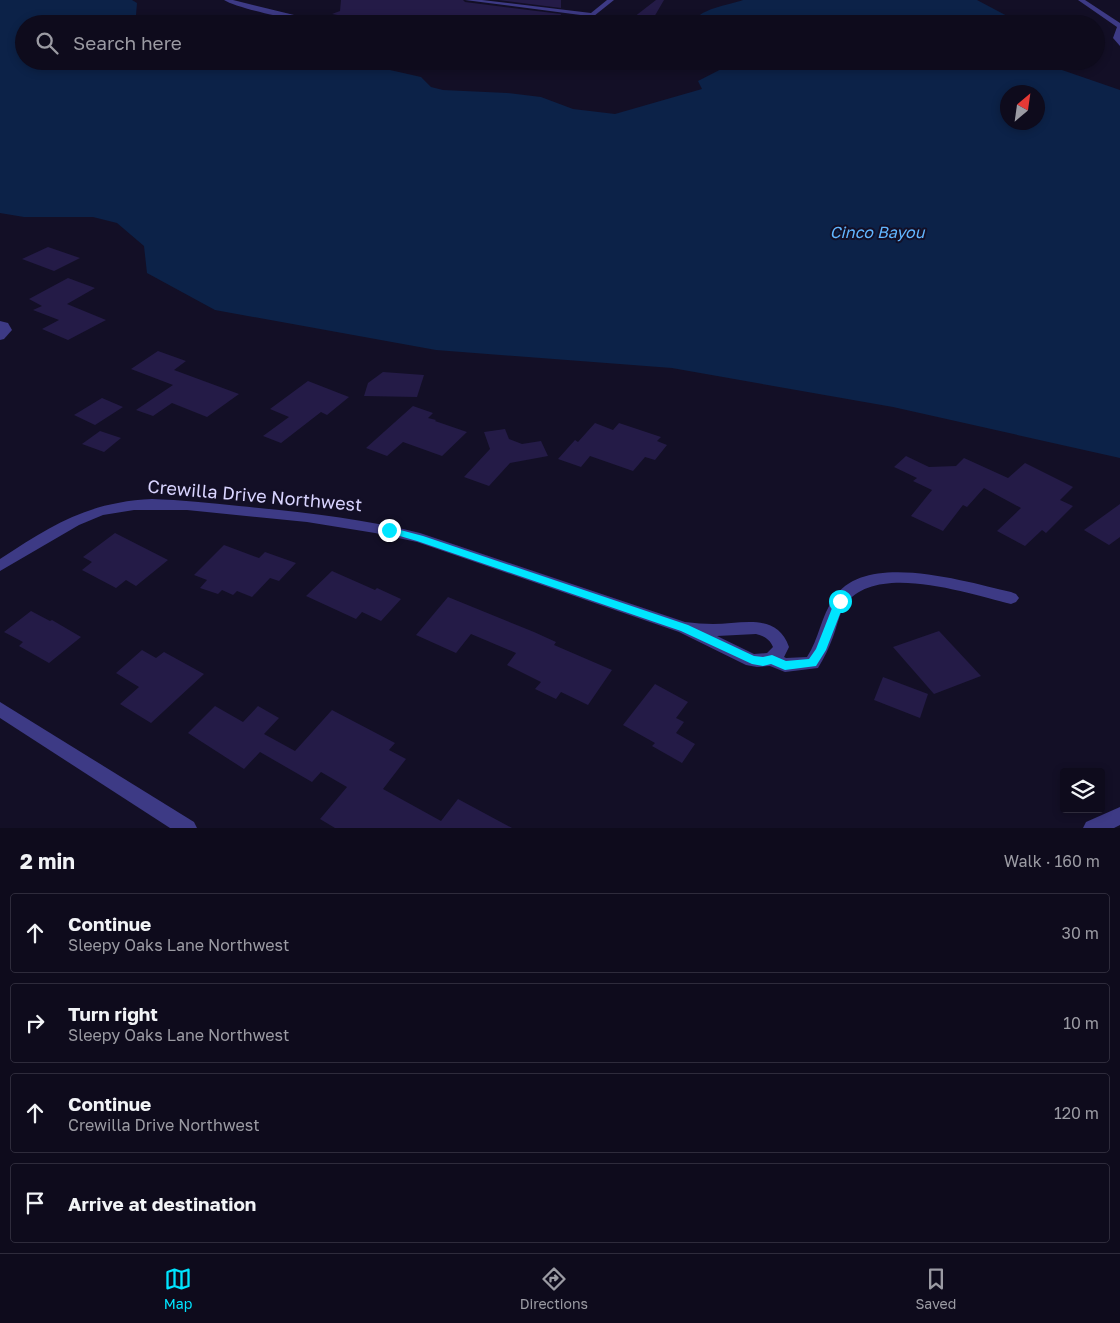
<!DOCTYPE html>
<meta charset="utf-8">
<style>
body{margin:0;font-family:"Golos Text",sans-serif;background:#1c1929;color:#f1f3f6}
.controls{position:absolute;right:15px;bottom:15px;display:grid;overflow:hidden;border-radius:5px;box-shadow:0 2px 8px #0003}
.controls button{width:45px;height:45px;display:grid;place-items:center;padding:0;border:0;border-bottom:1px solid #2e2b3b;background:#0e0b1c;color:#f1f3f6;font:25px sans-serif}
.compass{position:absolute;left:1000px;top:85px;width:45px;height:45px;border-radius:50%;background:#0e0b1c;box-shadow:0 2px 8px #0003;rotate:29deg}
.stop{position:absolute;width:15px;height:15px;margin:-11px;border:4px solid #00e5ff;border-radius:50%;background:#fff}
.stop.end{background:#00e5ff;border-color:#fff;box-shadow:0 1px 5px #0008}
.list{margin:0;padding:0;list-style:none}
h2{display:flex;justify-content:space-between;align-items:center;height:65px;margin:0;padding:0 20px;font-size:21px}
h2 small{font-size:16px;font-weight:400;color:#9b9ba3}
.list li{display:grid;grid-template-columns:32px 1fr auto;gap:15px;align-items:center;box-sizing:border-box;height:80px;margin:0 10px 10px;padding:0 10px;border:1px solid #2e2b3b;border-radius:5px}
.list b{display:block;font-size:19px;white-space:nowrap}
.list p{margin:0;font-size:16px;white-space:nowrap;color:#9b9ba3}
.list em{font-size:16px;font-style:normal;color:#9b9ba3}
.icon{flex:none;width:28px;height:28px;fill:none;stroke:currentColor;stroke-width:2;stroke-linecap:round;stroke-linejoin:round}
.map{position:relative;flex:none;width:1120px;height:828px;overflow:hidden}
.search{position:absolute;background:#0e0b1c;box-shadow:0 2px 8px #0003;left:15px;right:15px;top:15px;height:55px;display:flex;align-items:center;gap:12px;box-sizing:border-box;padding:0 18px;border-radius:28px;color:#9b9ba3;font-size:19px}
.sheet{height:425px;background:#0e0b1c}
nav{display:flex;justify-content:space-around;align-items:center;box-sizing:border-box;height:70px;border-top:1px solid #2e2b3b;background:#0e0b1c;font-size:14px;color:#9b9ba3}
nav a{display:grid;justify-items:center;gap:2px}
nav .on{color:#00e5ff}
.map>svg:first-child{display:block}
</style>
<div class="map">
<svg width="1120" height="828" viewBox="0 0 1120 828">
<rect width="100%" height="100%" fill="#130f26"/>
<g fill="#0c2248" fill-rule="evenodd">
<path d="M0 0H132L137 3 136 15 143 24H24V61H290L346 66 390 70 421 77 431 87 443 90 507 93 541 97 573 109 615 114 702 89 698 81 737 61H1050L1062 70 1120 90V458L893 407 672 368 436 350 215 310 147 273 144 246 117 223 93 217H24L0 213ZM1008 92H1038V122H1008Z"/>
<path d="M743 0H977L1022 24H693C696 9 730 5 743 0Z"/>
</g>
<g fill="#241b47">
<polygon points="341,0 463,0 465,2 561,14 560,24 528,24 485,19 484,24 386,24 332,14 340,11"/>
<polygon points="498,0 561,0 561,8"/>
<polygon points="656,0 664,0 650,24 625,24"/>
<polygon points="48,247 80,258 54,271 22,259"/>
<polygon points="68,278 95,288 67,304 106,320 68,340 42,329 59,320 33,310 42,306 29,299"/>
<polygon points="158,351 186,361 174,370 239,394 207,417 172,403 153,416 136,410 173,385 131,369"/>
<polygon points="383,372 424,375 417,397 364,396 368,383"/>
<polygon points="308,381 349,397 327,415 321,412 281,443 263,436 289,417 270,409"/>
<polygon points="102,398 123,407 95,425 74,415"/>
<polygon points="413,406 433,413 428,418 436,420 435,421 467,432 442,456 403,442 387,456 366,448"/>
<polygon points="595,423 613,430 619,423 661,437 657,441 667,445 655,460 645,457 633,471 590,456 581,467 558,459 575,440 578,442"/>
<polygon points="505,429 509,439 522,444 541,441 548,456 510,463 489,486 464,477 490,449 484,432"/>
<polygon points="100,431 121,438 104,452 82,444"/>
<polygon points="906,456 929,467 956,466 964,458 1008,478 1025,463 1073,487 1060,500 1073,506 1046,533 1042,530 1025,546 997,531 1021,508 984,488 967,507 963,505 943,531 911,516 932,490 913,481 917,478 894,467"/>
<polygon points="1120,504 1120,537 1109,545 1084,530"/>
<polygon points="115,533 168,560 136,586 126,580 116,588 82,570 92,562 83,557"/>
<polygon points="224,545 259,558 265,552 296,563 279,581 270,578 252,597 237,591 233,595 222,590 218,594 200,588 207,580 194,575"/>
<polygon points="332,571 375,590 377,588 401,599 381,621 362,612 356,619 306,596"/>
<polygon points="448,597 534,632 556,642 554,645 612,670 588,705 561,692 556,699 535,689 541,682 507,665 516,653 471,634 456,653 416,635"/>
<polygon points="31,611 50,621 52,620 81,637 49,663 19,646 23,642 4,632"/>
<polygon points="939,631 981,676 934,694 893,647"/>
<polygon points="142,650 156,658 164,652 204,674 151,723 120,704 139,687 116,673"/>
<polygon points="883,677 928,694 920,718 874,700"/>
<polygon points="655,684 688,702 676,718 684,722 676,733 695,744 682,763 652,746 655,743 623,725"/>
<polygon points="215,706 243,722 258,706 279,718 264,734 295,751 332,710 395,743 389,750 406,759 383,789 441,821 458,799 512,828 335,828 320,819 347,787 321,772 312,782 260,752 244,769 188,733"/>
</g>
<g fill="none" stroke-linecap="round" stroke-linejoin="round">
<g fill="#3d3a85" fill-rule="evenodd">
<path d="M224 0H233L331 24C311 24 240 10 224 0Z"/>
<polygon points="465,0 482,0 591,13 607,0 614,0 594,16 590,24 584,24 588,16"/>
<polygon points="1078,0 1085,0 1120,23 1120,46 1113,38 1117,27"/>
<polygon points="517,61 547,63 577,61 547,67"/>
<polygon points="0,321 8,323 12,330 4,339 0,340"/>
<path d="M152 499C181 500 210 503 239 506 300 512 360 518 420 533L685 622C695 623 704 624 713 624 742 624 777 612 789 647L784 657 786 658 807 657C819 639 821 616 834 598 865 550 966 582 1011 592L1016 594 1019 598 1016 602 1011 604C969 594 875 561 845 605 839 614 837 627 833 637 829 648 824 658 818 668L785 672 770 666 757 667 746 665 679 632 417 542 375 533 307 522 187 510H134L103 515 79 525 0 571V559C52 525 88 502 152 499ZM756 634C764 636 770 639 773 647L767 653 754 654 717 636Z"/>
<polygon points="0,702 194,822 197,828 170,828 0,718"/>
<polygon points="1120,807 1120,825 1114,828 1083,828 1086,822"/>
</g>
</g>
<polygon fill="#00e5ff" points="389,527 423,536 688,625 754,656 763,657 772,655 786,661 809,659 816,649 836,598 840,597 845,601 826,650 816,666 785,670 771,664 763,666 752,664 681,631 417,541 386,532 384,530"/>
<g text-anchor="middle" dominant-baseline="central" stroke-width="4" stroke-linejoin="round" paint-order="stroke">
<g font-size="16" font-style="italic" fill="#62b6ff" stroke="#130f26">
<text x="877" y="232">Cinco Bayou</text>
</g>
<g font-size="18" fill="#d9d4ff" stroke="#130f26">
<text transform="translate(255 495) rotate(5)">Crewilla Drive Northwest</text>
</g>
</g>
</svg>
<div class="controls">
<button><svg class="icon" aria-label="layers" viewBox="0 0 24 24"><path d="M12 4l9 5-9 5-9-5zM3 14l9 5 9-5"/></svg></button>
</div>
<svg class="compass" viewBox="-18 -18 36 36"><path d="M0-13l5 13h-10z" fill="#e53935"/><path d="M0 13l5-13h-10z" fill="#9b9ba3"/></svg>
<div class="stop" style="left:840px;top:601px"></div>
<div class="stop end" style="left:389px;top:530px"></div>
<div class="search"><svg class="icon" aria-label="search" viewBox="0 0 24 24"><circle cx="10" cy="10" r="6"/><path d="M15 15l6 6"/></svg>Search here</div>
</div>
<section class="sheet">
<h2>2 min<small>Walk · 160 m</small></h2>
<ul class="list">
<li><svg class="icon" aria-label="ahead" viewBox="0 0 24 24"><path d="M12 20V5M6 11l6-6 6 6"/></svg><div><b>Continue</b><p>Sleepy Oaks Lane Northwest</p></div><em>30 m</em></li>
<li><svg class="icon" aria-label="right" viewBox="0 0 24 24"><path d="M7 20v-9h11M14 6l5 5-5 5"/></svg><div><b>Turn right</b><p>Sleepy Oaks Lane Northwest</p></div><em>10 m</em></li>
<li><svg class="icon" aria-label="ahead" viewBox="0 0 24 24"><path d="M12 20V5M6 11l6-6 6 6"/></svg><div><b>Continue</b><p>Crewilla Drive Northwest</p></div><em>120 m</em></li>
<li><svg class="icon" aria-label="arrive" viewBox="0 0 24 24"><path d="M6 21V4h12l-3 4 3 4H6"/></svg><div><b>Arrive at destination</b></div></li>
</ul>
</section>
<nav>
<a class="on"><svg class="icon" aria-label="map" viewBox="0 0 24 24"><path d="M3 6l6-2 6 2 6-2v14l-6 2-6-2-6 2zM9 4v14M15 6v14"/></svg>Map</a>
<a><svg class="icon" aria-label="directions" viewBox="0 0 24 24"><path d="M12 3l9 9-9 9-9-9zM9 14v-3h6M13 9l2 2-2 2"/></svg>Directions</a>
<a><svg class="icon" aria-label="saved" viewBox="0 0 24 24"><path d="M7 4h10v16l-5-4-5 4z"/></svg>Saved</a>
</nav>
